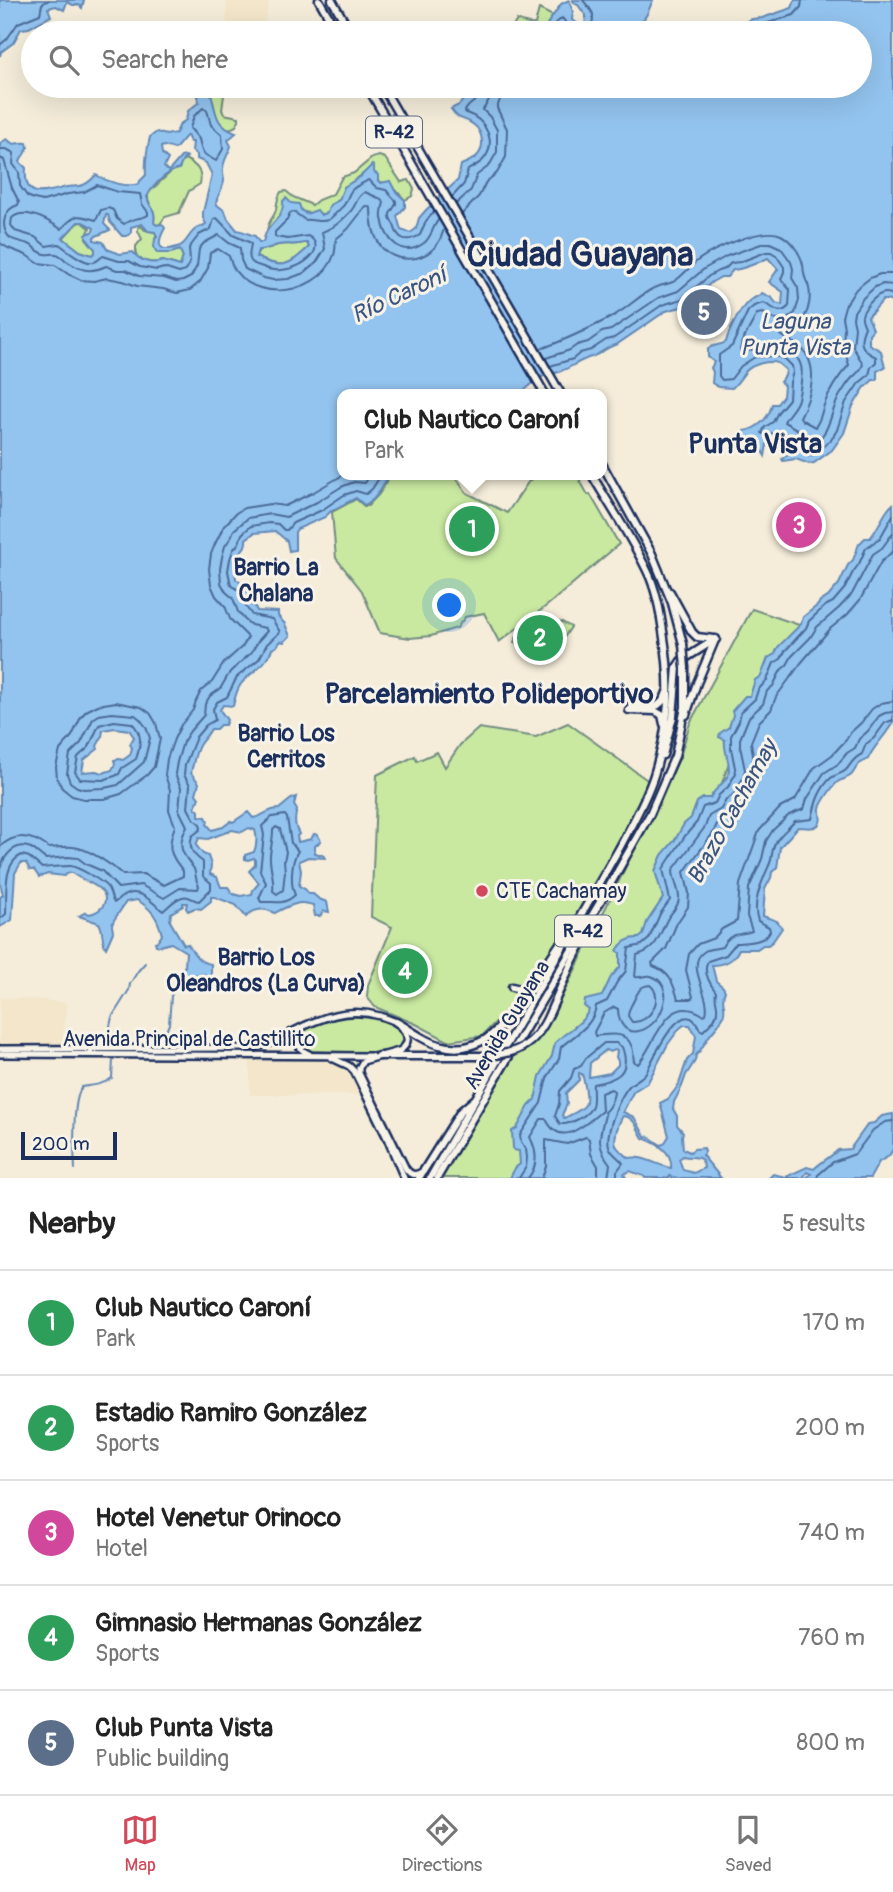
<!DOCTYPE html>
<meta charset="utf-8">
<style>
body{margin:0;font-family:Pangolin,sans-serif;background:#f6f6f6;color:#222}
.scale{position:absolute;left:21px;bottom:18px;width:96px;box-sizing:border-box;padding-left:7px;border:4px solid #1b2f5e;border-top:0;font-size:19px;line-height:24px;white-space:nowrap;color:#1b2f5e;-webkit-text-stroke:5px #f7f3e8;paint-order:stroke}
.you{position:absolute;left:450px;top:606px;width:24px;height:24px;margin:-18px;border:5px solid #fff;border-radius:50%;background:#1a73e8;box-shadow:0 0 0 10px #1a73e833}
.badge{display:grid;place-items:center;width:46px;height:46px;border-radius:50%;background:#d1495b;color:#fff;font-size:23px;font-weight:700}
.pin{position:absolute;translate:-50% -50%;border:4px solid #fff;box-shadow:0 2px 7px #0006}
.popup{position:absolute;left:337px;top:389px;width:270px;height:91px;box-sizing:border-box;display:grid;place-content:center;border-radius:14px;background:#fff;filter:drop-shadow(0 2px 5px #0005);font-size:23px;white-space:nowrap;color:#767676}
.popup b{font-size:26px;color:#222}
.popup::after{content:'';position:absolute;left:50%;top:100%;margin-left:-14px;border:14px solid transparent;border-top-color:#fff}
.list{margin:0;padding:0;list-style:none}
h2{display:flex;justify-content:space-between;align-items:center;height:91px;margin:0;padding:0 28px;font-size:30px}
h2 small{font-size:23px;font-weight:400;color:#767676}
.list li{display:grid;grid-template-columns:46px 1fr auto;gap:21px;align-items:center;box-sizing:border-box;height:105px;padding:0 28px;border-top:2px solid #e0e0e0}
.list b{display:block;font-size:26px;white-space:nowrap}
.list p{margin:0;font-size:23px;white-space:nowrap;color:#767676}
.list em{font-size:23px;font-style:normal;color:#767676}
.icon{flex:none;width:38px;height:38px;fill:none;stroke:currentColor;stroke-width:2;stroke-linecap:round;stroke-linejoin:round}
.map{position:relative;flex:none;width:893px;height:1178px;overflow:hidden}
.search{position:absolute;background:#fff;box-shadow:0 7px 28px #0002;left:21px;right:21px;top:21px;height:77px;display:flex;align-items:center;gap:18px;box-sizing:border-box;padding:0 24px;border-radius:38px;color:#767676;font-size:26px}
.sheet{height:616px;background:#fff}
nav{display:flex;justify-content:space-around;align-items:center;box-sizing:border-box;height:98px;border-top:2px solid #e0e0e0;background:#fff;font-size:19px;color:#767676}
nav a{display:grid;justify-items:center;gap:4px}
nav .on{color:#d1495b}
.map>svg:first-child{display:block}
</style>
<div class="map">
<svg width="893" height="1178" viewBox="0 0 893 1178">
<rect width="100%" height="100%" fill="#f5edda"/>
<filter id="ink" filterUnits="userSpaceOnUse"><feTurbulence type="fractalNoise" baseFrequency=".0143" numOctaves="2"/><feDisplacementMap in="SourceGraphic" scale="14" xChannelSelector="R" yChannelSelector="G"/><feConvolveMatrix kernelMatrix="1 2 1 2 8 2 1 2 1" color-interpolation-filters="sRGB"/></filter>
<g filter="url(#ink)">
<g fill="#f3e6ca">
<polygon points="227,0 269,0 263,32 226,30"/>
<polygon points="0,998 32,999 68,1003 61,1049 0,1050"/>
<polygon points="250,1060 323,1060 331,1062 349,1070 360,1095 250,1095"/>
</g>
<g fill="#c9e9a1" stroke="#728c80" stroke-width="2">
<path d="M539 9 553 16 541 33H509L517 20C522 22 529 25 535 24Z"/>
<polygon points="199,86 219,86 219,92 224,95 222,110 224,114 239,117 239,120 236,126 228,130 217,121 211,93 202,93 198,97"/>
<path d="M379 156 385 158 401 182 409 180 414 189 412 196 405 200 392 186 378 181 368 170 351 183 339 200 330 205 327 213C311 217 299 209 284 205L281 216 267 232C268 219 273 220 276 210 277 203 277 198 281 192L286 191 293 197 312 205 318 200 333 194 342 177 354 173 372 158Z"/>
<path d="M185 159C196 165 203 171 200 184L189 191 179 213 165 217 160 224 157 225 154 223C157 205 146 207 148 193Z"/>
<polygon points="82,222 90,228 86,238 95,249 95,253 92,255 80,251 63,238 77,223"/>
<path d="M141 226 145 230 155 232 157 235 155 239 162 252 180 250 183 257 180 266 163 261C155 264 143 262 136 257V246L142 239 138 231V228Z"/>
<path d="M304 243H307L309 247C291 267 280 269 256 257L259 250C267 250 270 247 278 245 287 243 294 246 304 243Z"/>
<path d="M391 475H454L467 493 507 513 529 481 536 475H577L588 495 590 494 619 544 549 604 499 642 484 613 465 617 457 628 431 636 410 638 380 633 362 591 336 558 332 512 356 499 364 506H368C371 502 377 497 379 494 384 488 385 482 391 475Z"/>
<polygon points="752,609 805,627 748,710 716,800 666,899 520,1178 442,1178 513,1057 546,1029 680,757 690,723"/>
<path d="M543 620 562 622 571 627 549 660 514 642C521 629 529 624 543 620Z"/>
<polygon points="568,723 650,782 611,859 577,915 518,999 482,1036 448,1041 416,1024 375,1007 367,997 368,985 392,927 371,917 377,775 415,756 417,761 437,752 445,767 460,745 479,728 536,737"/>
<path d="M355 1015C374 1017 394 1021 406 1037L403 1047 390 1053 304 1051 298 1040C300 1037 300 1032 303 1029 311 1020 343 1016 355 1015Z"/>
</g>
<g fill="#93c4ef" stroke="#6388b5" stroke-width="2" fill-rule="evenodd">
<polygon points="0,0 84,0 82,8 79,5 73,5 67,2 64,10 56,6 48,8 51,16 29,28 21,29 13,43 1,52 0,56"/>
<polygon points="569,0 573,12 572,20 581,25 585,24 586,16 578,5 574,3 573,0 653,0 647,14 635,33 541,33 561,4"/>
<path d="M795 0H893V303L888 300H883L868 317 873 329 869 334V344L881 351 885 367 877 371V380H873L865 387 853 406 844 433 832 450 814 463 809 464 796 459 783 461 782 459 790 452 796 450 795 445C784 442 778 437 767 444L765 456 761 449 746 447 745 443 739 441 744 431C758 429 770 417 772 404H777L783 396 784 386 780 382 785 376 786 370C784 369 780 364 777 363 769 360 753 364 746 371 741 377 738 383 732 388L718 387 712 383 713 372 711 368 714 362 708 357V349C713 344 720 346 726 342 728 332 740 309 748 302 753 297 757 298 762 293L772 298 776 303 782 305 783 292 769 282 778 269 768 258C757 263 745 269 733 270L727 277H721L712 282 685 306 666 311 616 345C607 347 604 351 596 355 593 357 589 357 586 359 577 362 570 368 561 371 555 374 547 374 540 378 531 383 527 391 517 394H342V475H390C381 486 377 501 364 505L356 498 331 511 325 517 297 529 295 532V550L289 551 287 541 275 531 254 533 246 539C247 545 244 549 239 553L235 570 236 579 241 583 251 582 250 586 247 589 248 592 251 593 252 605H254L257 611 278 612V616L285 624 290 636 284 642 281 641 276 647 272 649C266 666 252 670 241 684 236 691 235 698 233 706L223 705 220 710 227 720 225 725H220L216 729H211C208 735 203 739 200 744 195 751 193 765 191 773L199 783 196 794 199 798 195 807 199 811V816L206 817 208 821 207 824 212 830 223 827 231 821 233 822 248 812 253 818C264 816 268 809 279 809L291 799 296 797 294 805 297 810C294 819 294 826 299 834L297 836 298 842 311 839 314 834 318 835 321 841 315 846V853L323 855 325 858 308 857 299 861 301 871 299 886 305 889 309 894H313L319 899 327 902 329 912 324 911 320 916H315L313 905C309 904 305 903 302 903 296 902 280 910 275 913 265 908 255 907 246 917L236 905 215 897H211V901L201 909 195 908 188 911 186 908 187 903H183V906L171 913 170 921 184 945 188 944C195 955 198 962 211 964V978L209 980 204 974 195 975 185 985 179 981 175 982V977L185 966 186 952 171 943 160 946 156 945 155 942 158 941 162 935C158 918 152 909 137 900L126 902 114 920 112 925 113 932 106 948C101 941 104 931 99 923L79 916 86 912 89 914C95 913 101 910 104 904 111 887 81 881 72 873H68L64 876 48 874 39 877 34 870H30L26 863H21L15 873 12 920 0 927V897L3 895 0 883V143L7 139C15 148 17 141 27 143L28 147C26 154 21 156 20 162L26 168C23 202 45 192 67 187 72 186 78 187 83 185 88 184 93 178 96 175 108 182 125 188 139 184L140 181 146 175C145 163 147 149 150 137L157 132 166 135 176 133 180 124 186 120 188 111 199 102 198 97 204 89 209 88C217 108 212 125 236 133L228 140 231 146C229 153 223 161 223 169 222 173 224 177 224 181 223 189 217 195 216 204L225 211 228 219 237 230C244 231 248 234 255 236L259 242H263C264 238 265 234 267 231 274 219 284 217 283 201L286 198 291 203 299 204 301 210 306 214 317 210 321 215 327 213 330 205 339 200 344 187 360 177 372 165 374 166V172L378 175V181L381 183 390 181 395 191 405 200V207L397 216 401 230 410 233 416 229 419 218 426 210 458 180 461 165C466 163 473 160 477 156 485 148 483 132 474 125 464 116 460 123 451 109L459 105 463 100 462 96 466 93 470 97 472 96 477 86H860V33H718L752 19 762 18 792 8ZM187 135 190 142H193L192 151 197 155V159L206 163 212 175 203 212V218L206 224C203 226 199 227 196 229 189 233 187 243 180 246 159 254 155 246 165 228L162 224 157 225 154 223C156 207 150 210 147 197 152 186 167 171 179 169L183 160 187 157 186 156 181 157 169 171 167 170 164 167 168 159 162 154 161 147 164 146 175 149ZM106 215H108L110 222 122 236H127L131 233V227L142 224 148 231 155 232 157 237 155 239 154 247 157 253H171L180 250 183 257 180 266 163 261C152 265 139 261 133 252L120 254 107 249 103 242 94 240V237L110 230 104 224ZM78 222H83L94 228 93 231 86 235V238L95 249V253L92 255 80 251 63 238ZM304 243H307L309 247C288 266 283 270 256 257L258 250C267 250 270 247 278 245 287 243 294 246 304 243ZM115 728 129 730 134 737 130 744 132 748 130 755 123 760 119 759 114 760 115 764 112 770 103 773 96 771 82 772 84 760 98 749 97 746 102 737 103 730ZM249 828 255 830C257 837 257 845 254 852L245 855V859L248 860 254 858 255 859V865L249 871 259 883 253 890 252 894 241 896 233 894 228 887H221L217 877 210 874 211 865 208 856 203 854 196 845 199 838 208 839 232 830 242 832Z"/>
<path d="M893 504V722C886 736 874 745 868 759 856 766 860 762 853 773 850 778 843 779 839 781 833 785 822 802 820 808 819 814 823 820 819 824 814 830 804 827 798 827L780 847 777 868 772 872 771 878 765 889 763 916 777 921 782 928 773 941 768 945H763L757 949H739C734 960 724 965 712 965L716 981 723 987 725 991C720 1002 726 1003 724 1013 722 1025 711 1031 706 1041 702 1047 702 1050 696 1055L695 1061 686 1075 682 1086 674 1102 673 1109 677 1116V1125L683 1132 682 1136 683 1149 690 1152 694 1149 704 1148 705 1152 702 1155 721 1178H672L670 1176 669 1178H645L644 1176 630 1171 624 1174 626 1178H510L515 1168 520 1164 519 1151 514 1150 513 1148 512 1131 517 1128 529 1106 535 1100 540 1076 552 1056 555 1043C566 1031 582 1025 589 1010L584 1006 585 1000 602 996 611 977 620 967V953L617 951C621 943 629 937 639 938L643 935 647 922 663 898 655 871 662 855 675 840 684 824 691 818 697 802 703 798H710C714 789 724 784 728 775 732 764 723 751 725 740L719 737 720 733 729 727 733 715 732 711 745 696H750L755 680 761 676 768 658 775 654 778 647 801 624 803 617 818 605 820 601 828 597 839 584 848 565 853 560 859 544 865 538H870C879 528 884 511 893 504ZM684 1025H690L696 1036 693 1054 687 1060 679 1084 675 1090 668 1099 660 1103 669 1136 664 1144 661 1145 649 1137 645 1136 634 1117 623 1112 631 1096 634 1091 648 1082 668 1044 680 1028ZM606 1050 610 1052 615 1050 617 1051 616 1057 618 1061V1065L610 1073 589 1077 590 1063ZM579 1073 582 1074C584 1082 589 1097 585 1105 581 1111 570 1115 564 1118L562 1115 567 1104 566 1093 579 1080ZM623 1116C635 1117 637 1129 643 1138 656 1143 673 1151 671 1168 658 1166 643 1155 629 1158 626 1154 618 1151 616 1145 613 1138 619 1122 623 1116ZM683 1156C692 1159 703 1153 704 1168L694 1173 683 1170 679 1159Z"/>
<path d="M893 1114V1149L889 1156 879 1162 870 1178H806L811 1174 807 1172 803 1178H769L773 1174 786 1177 807 1167 814 1169C822 1161 831 1157 838 1150L850 1149 868 1124 874 1123 882 1116Z"/>
</g>
<g fill="#f5edda">
<polygon points="446,187 555,376 547,379 440,193"/>
<polygon points="435,196 542,381 535,386 429,202"/>
</g>
<g fill="none" stroke-linecap="round" stroke-linejoin="round">
<g stroke="#4b6b98" stroke-width="2">
<path d="M549 33 555 24 562 18C565 21 567 25 569 27 581 37 594 31 593 15 592 9 586 5 583 0"/>
<polyline points="736,33 794,15 801,7 802,0"/>
<polyline points="0,45 7,39 18,23 40,14 42,4 49,0"/>
<polygon points="203,108 207,110 211,125 222,135 223,149 216,161 204,154 201,148 199,139 190,128 194,116"/>
<path d="M0 149H6L14 153 13 164 19 172 20 186 27 196 34 199 43 201 68 194 84 192 97 185 118 192 140 194 142 204 148 212V215C142 219 134 217 124 224L117 219 113 210 108 208 101 210 96 220C75 213 76 215 61 229 49 221 25 207 12 218L11 225 15 231 35 237 46 246 59 244C66 249 85 265 94 262 98 261 100 258 103 256L119 261H129L140 267 157 270 164 268 179 273 185 271 190 262 189 248 199 235 211 229 214 219 217 218 233 235 251 243C251 247 248 254 250 259 252 265 258 265 263 267 290 280 333 250 308 236L288 239 275 237V232L287 220 290 213 294 212 305 220C313 219 320 223 328 220 330 220 342 207 344 205 348 200 348 193 353 189 357 185 363 184 368 180L370 181 377 188 386 190 396 201V204C395 206 391 212 390 214 389 219 392 221 394 225 398 240 406 243 420 235L426 221 434 212"/>
<path d="M0 158 4 160 12 188 19 202 18 205C3 209 0 228 10 238 17 242 25 242 31 245 36 249 39 253 45 254 49 255 52 253 56 254 58 254 64 258 65 260 80 270 89 274 106 266L117 270H126L139 276 164 278 176 282 183 281 191 277 197 266 199 249 204 243 219 235 229 243 240 248 241 260 245 269 264 278 273 280 288 279 304 273 316 263 325 249 322 232C337 226 340 222 351 211 357 204 356 197 365 192L381 199 384 202C383 207 381 213 382 218 385 240 402 259 424 243 432 237 432 227 439 219"/>
<path d="M452 197 464 184 468 170C473 167 479 164 483 160 498 143 486 119 466 113L465 111C471 99 482 103 483 86"/>
<polyline points="456,204 471,190 477,175 489,166 497,152 497,130 490,117 483,110 490,98 492,86"/>
<polyline points="462,214 479,196 486,182 497,173 506,157 507,129 497,108 502,94 502,86"/>
<path d="M0 243 8 248 26 255 38 263 55 265 68 274 81 280 94 281 107 278 123 281 137 286 163 289 177 293 190 290 200 282 208 268 210 253 218 249 229 256C240 305 319 299 334 255 336 250 335 244 336 239L348 229 366 206 371 208C371 220 373 235 380 245 393 264 425 263 437 244 441 240 442 234 444 229"/>
<path d="M540 349C564 341 586 330 608 319 625 311 637 297 652 289 659 285 666 285 673 282 682 277 689 267 697 261 713 249 763 226 781 235 791 240 801 254 803 265 804 271 803 274 806 280 813 293 810 315 798 324 792 329 785 329 780 334 785 339 793 341 799 346 820 364 812 395 800 417L802 420 815 427C821 420 821 413 824 405 829 391 839 376 849 365L843 346 844 328 842 317 845 306 856 289 870 278 880 274H893"/>
<path d="M546 358 570 350 577 345 588 342 602 332 611 330 658 298 678 291 704 269 727 256 764 243H770L781 248 791 262 793 269 792 278 798 288 799 300 795 313 787 319 776 320 763 313 757 314 742 342 740 350 744 353C761 344 795 343 801 366 803 373 800 391 798 399 796 408 787 414 784 422L804 433 811 442 814 443C831 432 830 412 840 395 844 389 848 382 853 377 858 372 861 371 863 364L853 347 855 327 853 318 854 312 863 298 875 287 883 284 893 285"/>
<path d="M550 366 573 359 580 353 591 350 606 340 614 338 662 305 682 299 709 276 718 271 725 269 731 263 740 262 766 252H771L776 255 784 267V272L781 279 790 290 789 306C779 318 772 305 763 303L754 306 748 311 732 346 719 355V376L722 380 731 379 741 366 755 357 776 356 785 359 792 366 793 372 790 382 789 399 778 412 773 422 765 427 762 433 766 435C775 431 793 433 800 441 803 445 803 450 804 453L811 456 831 440 837 430 846 402 859 383 869 375 871 367 876 362V357C861 350 858 343 865 327 864 324 861 319 862 316 863 309 875 296 881 294 886 292 889 293 893 295"/>
<path d="M893 533 882 548 873 554 852 594 839 608 817 627 810 638 792 656 787 665 781 670 773 686 767 691 763 704 749 717 740 739V746L745 770 743 778 735 793 726 800 721 809 709 816 705 827 673 870C673 880 679 888 679 898 679 907 672 911 668 918 659 934 658 950 637 955L635 977C640 978 646 975 651 976 657 978 661 981 663 986 667 994 665 1000 663 1007 654 1034 619 1044 618 1009L614 1007 604 1013 594 1032 595 1036C607 1035 625 1030 631 1045 634 1050 633 1056 634 1062L638 1064C655 1046 666 991 703 1015L706 1014C712 996 683 964 705 951 710 948 716 949 722 947 731 931 738 936 752 931L747 916 749 888 762 859 766 841 773 830 789 815 804 809 807 799 824 773 838 764 847 753 855 748 859 739 868 731 879 716 885 713 893 712"/>
<path d="M893 551 881 562 860 600 847 615 831 628 801 663 776 697 771 710 759 722 751 742 755 769 751 786 744 799 735 807 729 816 717 824 713 833 684 872 689 893 688 907 677 923 666 949 652 963 653 966C670 972 673 983 678 999H691L693 997 686 970 689 954 698 944 714 938 722 929 737 921 740 884 759 831 780 808 795 800 814 768 832 755 846 740 851 732 861 723 872 709 881 703 893 701"/>
<polygon points="116,702 141,707 150,713 156,723 160,739 154,767 147,775 121,794 104,799 84,799 72,796 62,788 57,778 56,767 60,750 72,736 81,717 86,711 98,705"/>
<polygon points="112,713 135,715 140,719 146,727 150,738 144,762 118,785 104,788 84,789 77,787 70,782 67,774 70,754 81,743 93,719 99,715"/>
<path d="M114 721 132 723C143 734 141 745 136 759L122 768 119 774 115 776 103 780 80 779 75 772 78 757 89 747 99 725Z"/>
<path d="M285 815 287 818 291 843 298 851C291 861 290 884 295 895 283 906 275 901 261 902L259 898 266 883 260 871 264 835 262 826 272 817Z"/>
<path d="M276 827 280 829 286 852 284 861 285 871 283 890 277 894 273 891C275 878 269 867 270 855 271 846 273 839 273 830Z"/>
<path d="M0 847C16 831 33 836 49 848 57 848 65 846 73 847 88 848 112 865 123 875L143 874 164 885 183 876V871C169 854 167 847 175 826L169 810 170 790 165 775 167 759 174 739 181 725 193 710 196 701 201 691 212 682 224 663 243 646 248 637 230 619 225 606 216 596 211 585 209 569 211 554 215 544 224 526 236 513 244 508 270 504 285 506 312 493 343 475"/>
<path d="M0 869C4 856 15 841 31 848 37 851 40 856 46 859L68 857 78 858 86 864 102 871 118 888 141 885 164 898 180 888 198 889 199 886C194 877 197 877 194 869 194 868 188 861 187 859 178 848 181 838 187 826L179 810 181 788 175 774 177 762 183 742 190 731 204 715 205 704 210 696 220 689 230 672 251 653 259 640 267 631 265 628 251 625 245 620 238 612 233 598 226 592 221 583 220 569 222 557 225 546 230 539 234 530 248 518 270 514 286 517 317 502 341 487 354 482 365 483 370 475"/>
<path d="M0 919 6 914C7 895 2 863 22 855L29 857 42 868C51 867 61 866 70 866 77 866 104 882 108 888 111 893 111 899 114 903 117 901 120 898 123 896 140 886 152 903 163 911 169 906 180 894 188 897 192 898 195 901 199 901L211 889V883L203 876V862C193 855 188 848 192 836L200 830 201 828 200 824 194 819 188 808 190 785 184 775 185 765 196 737 206 725 215 720 213 709 217 702 227 697 237 677 259 659 267 644 280 632 272 619 252 615 246 607 240 591 231 585 228 571 230 559 233 550 239 543 242 534 251 526 269 523 278 524 284 530H287L293 523 322 510 344 495 356 491 366 494 372 489 381 475"/>
<path d="M650 985C665 997 650 1024 632 1022L628 1016C628 1008 631 1007 634 1000 639 991 639 986 650 985Z"/>
<path d="M604 1043H616L622 1047C632 1074 615 1080 593 1084 592 1091 595 1102 591 1108 586 1117 569 1125 560 1124L555 1116 559 1104 560 1091 571 1078 574 1069 581 1066 586 1058Z"/>
<path d="M519 1178 526 1167 527 1158 526 1149 521 1142 520 1135 541 1103 547 1078 559 1059 561 1047C575 1034 593 1027 596 1006L607 1001 617 982 626 971 629 948 642 945 649 939 660 914 670 900 663 869 685 836 697 822 703 807 715 803 719 795 728 787 736 773 731 748V736L739 721 741 712 755 699 758 690 767 680 774 663 781 659 785 651 806 628 809 621 825 606 833 602 845 588 853 572 859 564 866 548 880 538 893 515"/>
<path d="M528 1178C539 1165 537 1151 530 1137L541 1119H546C561 1150 585 1124 602 1111L601 1093 611 1089 614 1091C614 1097 609 1109 604 1112L605 1115C599 1136 596 1146 610 1164L608 1178"/>
<polyline points="542,1178 546,1166 546,1140 567,1144 586,1137 589,1139 591,1154 598,1166 598,1178"/>
<path d="M617 1178V1171L623 1163C619 1157 611 1154 609 1146 605 1133 620 1095 630 1085 636 1080 643 1078 647 1071 653 1059 684 989 700 1030L703 1031C708 1026 717 1019 717 1011 718 1003 714 1000 716 992 710 984 702 971 708 961L726 955 736 943C748 942 764 943 770 931L769 927 758 921C751 903 763 879 770 863 773 856 771 849 776 842 780 834 789 828 795 821L812 819C815 804 819 789 831 778 836 774 842 774 846 770 853 762 852 759 862 754L866 744 874 738 885 723 893 720"/>
<polyline points="817,1178 818,1175 833,1162 855,1154 873,1130 885,1122 893,1121"/>
</g>
<g stroke="#6388b5" stroke-width="2">
<polyline points="162,1041 169,1024 171,996 177,982"/>
<polyline points="114,1043 110,1026 112,1017 129,990 130,984 138,971 145,963"/>
<path d="M75 1169C74 1152 72 1099 82 1087 93 1085 103 1085 112 1078L113 1060"/>
</g>
<g stroke="#1b2f5e" stroke-width="10">
<g id="secondary">
<path d="M302 1029C294 1039 297 1049 309 1054"/>
<path d="M0 1049 247 1048C256 1046 265 1045 273 1042 280 1039 286 1035 292 1032 321 1017 348 1007 380 1016 389 1019 398 1021 403 1029 410 1037 408 1046 399 1051L363 1061 359 1068V1073L406 1169C411 1176 416 1176 423 1171"/>
<polyline points="0,1054 371,1056"/>
<polyline points="332,1058 349,1066 354,1071 387,1138 404,1178"/>
</g>
</g>
<g stroke="#1b2f5e" stroke-width="11">
<g id="primary">
<polyline points="319,0 338,33"/>
<polyline points="332,0 351,33"/>
<polyline points="367,86 545,394"/>
<polyline points="382,86 561,394"/>
<polyline points="602,464 652,554 672,603 683,644"/>
<polyline points="670,592 692,632 697,637 714,639"/>
<path d="M631 705C647 708 661 712 667 692"/>
<polyline points="629,710 655,711 662,715 664,724"/>
<polyline points="686,715 697,683 715,640"/>
<polyline points="663,755 673,717 677,667 681,661 716,639"/>
<polyline points="512,987 520,989 530,986"/>
<polyline points="550,1012 572,962 588,931"/>
<path d="M396 1022C410 1029 423 1041 439 1045 455 1050 472 1047 486 1039 509 1024 542 970 559 945"/>
<polyline points="378,1056 476,1056"/>
<polyline points="419,1178 461,1111 474,1100"/>
<path d="M430 1178 620 847C632 824 646 800 654 775 669 727 672 688 664 638 661 617 658 597 650 577 634 541 611 508 592 475"/>
<polyline points="437,1178 603,897 650,814 675,756 685,707 685,668"/>
</g>
</g>
<use href="#secondary" stroke="#f7f3e8" stroke-width="5"/>
<use href="#primary" stroke="#f7f3e8" stroke-width="6"/>
<g stroke="#1b2f5e" stroke-width="11" stroke-linecap="butt">
<g id="primary-bridge">
<polyline points="683,644 685,668"/>
<path d="M476 1056C514 1056 535 1048 550 1012"/>
</g>
</g>
<use href="#primary-bridge" stroke="#f7f3e8" stroke-width="6"/>
</g>
</g>
<circle fill="#d1495b" stroke="#f7f3e8" stroke-width="2.5" cx="482" cy="891" r="7"/>
<g text-anchor="middle" dominant-baseline="central" stroke-width="6" stroke-linejoin="round" paint-order="stroke">
<g fill="#f7f3e8" stroke="#5d6a87" stroke-width="2">
<rect x="366" y="116.5" width="56" height="31" rx="5"/>
<rect x="555" y="915.5" width="56" height="31" rx="5"/>
</g>
<g font-size="19" font-weight="bold" fill="#1b2f5e">
<text x="394" y="132">R-42</text>
<text x="583" y="931">R-42</text>
</g>
<g font-size="21" fill="#1b2f5e" stroke="#f7f3e8" text-anchor="start">
<text x="496" y="891">CTE Cachamay</text>
</g>
<g font-size="21" fill="#1b2f5e" stroke="#f7f3e8">
<text transform="translate(507 1025) rotate(-59)">Avenida Guayana</text>
<text x="189" y="1039">Avenida Principal de Castillito</text>
</g>
<g font-size="23" font-style="italic" fill="#395482" stroke="#f7f3e8">
<text transform="translate(399 295) rotate(-25)">Río Caroní</text>
<text x="795" y="321">Laguna<tspan x="795" dy="26">Punta Vista</tspan></text>
<text transform="translate(732 812) rotate(-61)">Brazo Cachamay</text>
</g>
<g font-size="23" font-weight="bold" fill="#1b2f5e" stroke="#f7f3e8">
<text x="276" y="567">Barrio La<tspan x="276" dy="26">Chalana</tspan></text>
<text x="286" y="733">Barrio Los<tspan x="286" dy="26">Cerritos</tspan></text>
<text x="266" y="957">Barrio Los<tspan x="266" dy="26">Oleandros (La Curva)</tspan></text>
</g>
<g font-size="28" font-weight="bold" fill="#1b2f5e" stroke="#f7f3e8">
<text x="755" y="444">Punta Vista</text>
<text x="489" y="694">Parcelamiento Polideportivo</text>
</g>
<g font-size="35" font-weight="bold" fill="#1b2f5e" stroke="#f7f3e8">
<text x="580" y="255">Ciudad Guayana</text>
</g>
</g>
</svg>
<div class="scale">200 m</div>
<div class="you"></div>
<div class="pin badge" style="left:472px;top:529px;background:#2e9e5b">1</div>
<div class="popup"><b>Club Nautico Caroní</b>Park</div>
<div class="pin badge" style="left:540px;top:638px;background:#2e9e5b">2</div>
<div class="pin badge" style="left:799px;top:525px;background:#d1479c">3</div>
<div class="pin badge" style="left:405px;top:971px;background:#2e9e5b">4</div>
<div class="pin badge" style="left:704px;top:312px;background:#5c6f8a">5</div>
<div class="search"><svg class="icon" aria-label="search" viewBox="0 0 24 24"><circle cx="10" cy="10" r="6"/><path d="M15 15l6 6"/></svg>Search here</div>
</div>
<section class="sheet">
<h2>Nearby<small>5 results</small></h2>
<ul class="list">
<li><span class="badge" style="background:#2e9e5b">1</span><div><b>Club Nautico Caroní</b><p>Park</p></div><em>170 m</em></li>
<li><span class="badge" style="background:#2e9e5b">2</span><div><b>Estadio Ramiro González</b><p>Sports</p></div><em>200 m</em></li>
<li><span class="badge" style="background:#d1479c">3</span><div><b>Hotel Venetur Orinoco</b><p>Hotel</p></div><em>740 m</em></li>
<li><span class="badge" style="background:#2e9e5b">4</span><div><b>Gimnasio Hermanas González</b><p>Sports</p></div><em>760 m</em></li>
<li><span class="badge" style="background:#5c6f8a">5</span><div><b>Club Punta Vista</b><p>Public building</p></div><em>800 m</em></li>
</ul>
</section>
<nav>
<a class="on"><svg class="icon" aria-label="map" viewBox="0 0 24 24"><path d="M3 6l6-2 6 2 6-2v14l-6 2-6-2-6 2zM9 4v14M15 6v14"/></svg>Map</a>
<a><svg class="icon" aria-label="directions" viewBox="0 0 24 24"><path d="M12 3l9 9-9 9-9-9zM9 14v-3h6M13 9l2 2-2 2"/></svg>Directions</a>
<a><svg class="icon" aria-label="saved" viewBox="0 0 24 24"><path d="M7 4h10v16l-5-4-5 4z"/></svg>Saved</a>
</nav>
